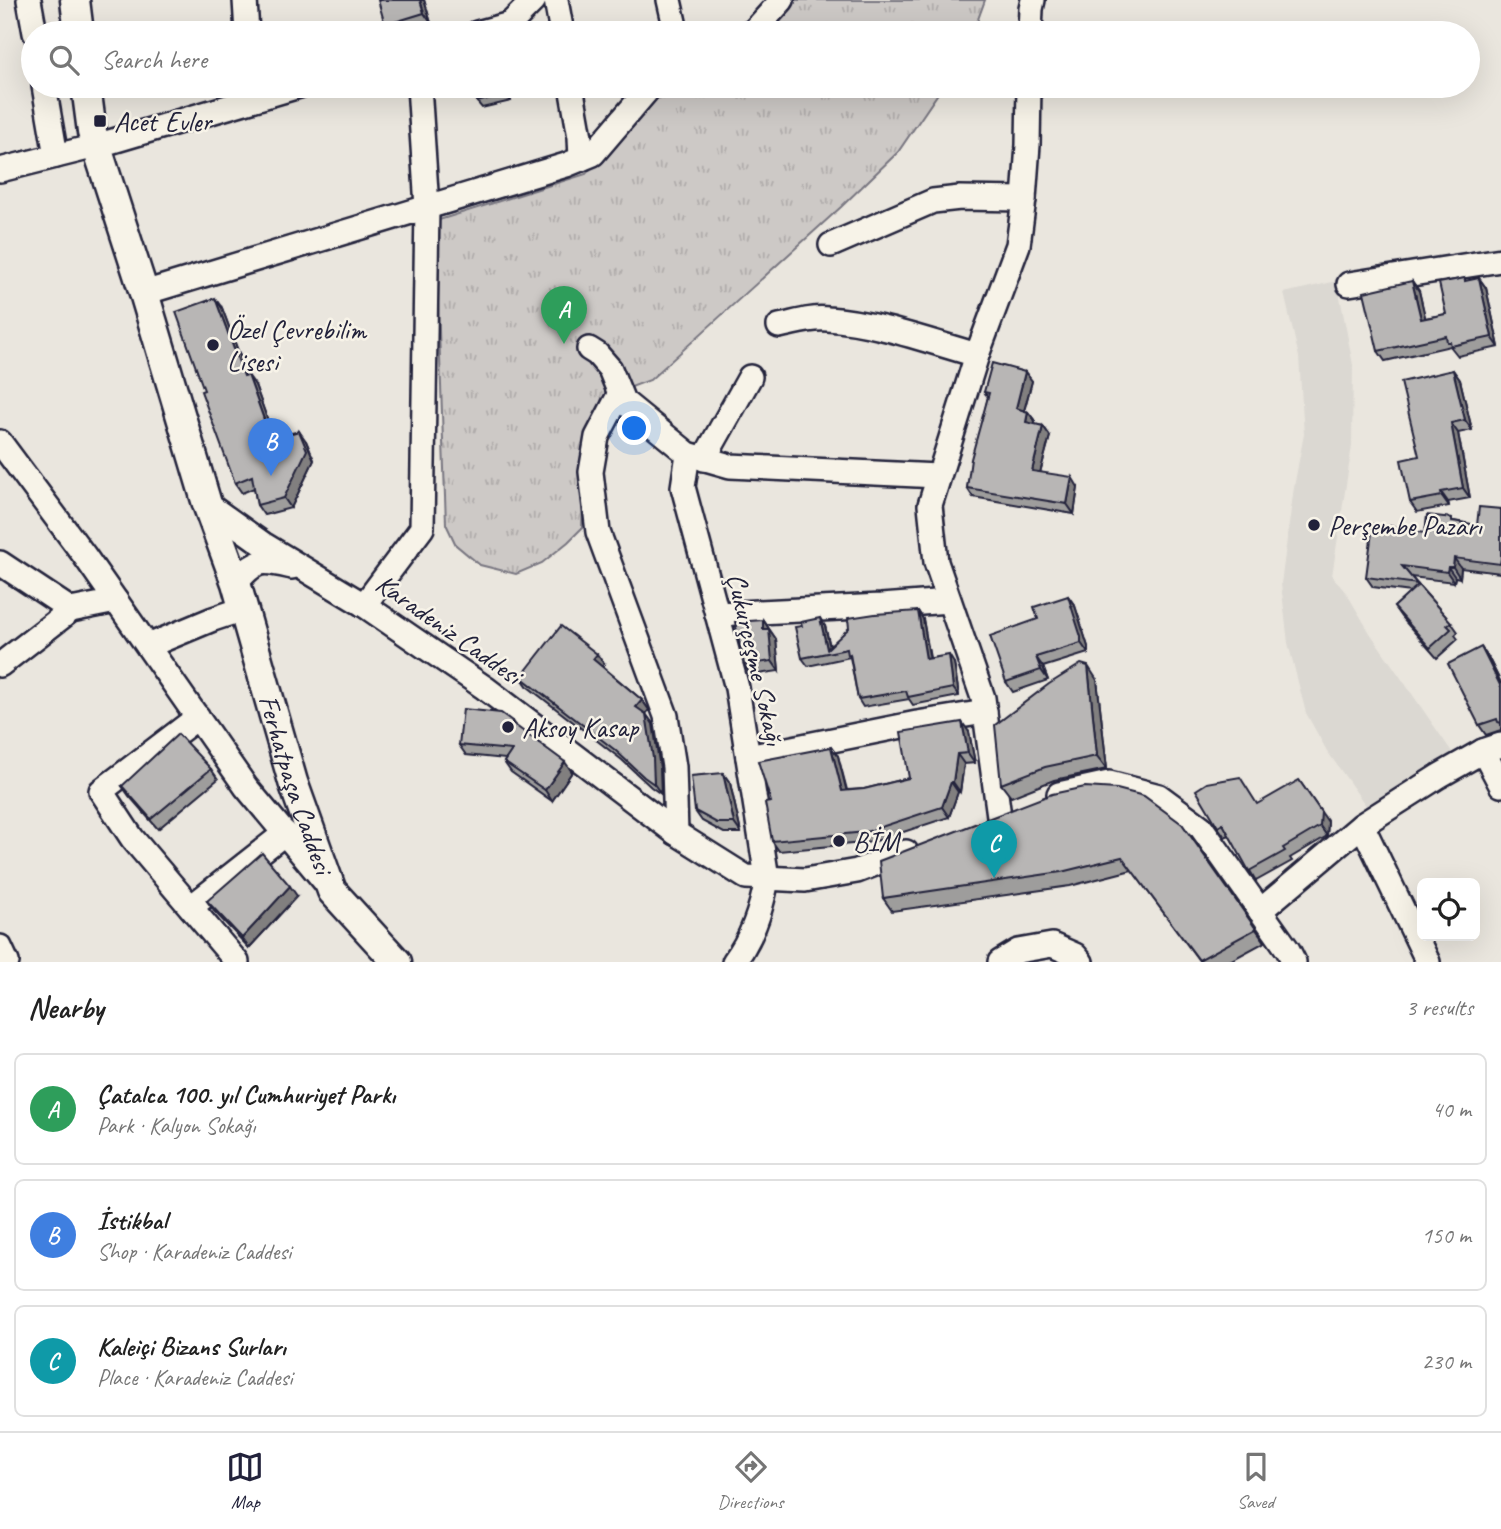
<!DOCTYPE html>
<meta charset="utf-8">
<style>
body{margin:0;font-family:Caveat,sans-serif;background:#f6f6f6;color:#222}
.controls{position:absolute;right:21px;bottom:21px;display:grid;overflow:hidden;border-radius:10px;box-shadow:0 7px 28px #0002}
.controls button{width:63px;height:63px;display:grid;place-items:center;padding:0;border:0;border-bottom:2px solid #e0e0e0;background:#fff;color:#222;font:35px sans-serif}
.you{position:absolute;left:635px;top:429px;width:24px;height:24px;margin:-18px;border:5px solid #fff;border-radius:50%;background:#1a73e8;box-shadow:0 0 0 10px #1a73e833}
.badge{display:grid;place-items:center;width:46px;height:46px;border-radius:50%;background:#22223b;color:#fff;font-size:23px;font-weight:700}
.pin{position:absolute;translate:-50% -58px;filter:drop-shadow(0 2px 4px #0008)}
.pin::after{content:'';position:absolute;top:37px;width:24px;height:21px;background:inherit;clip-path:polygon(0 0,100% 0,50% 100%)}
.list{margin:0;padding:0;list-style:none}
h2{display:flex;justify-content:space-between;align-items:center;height:91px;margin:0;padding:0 28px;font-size:30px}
h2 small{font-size:23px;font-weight:400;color:#767676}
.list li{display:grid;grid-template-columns:46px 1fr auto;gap:21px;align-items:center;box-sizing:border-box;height:112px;margin:0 14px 14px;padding:0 14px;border:2px solid #e0e0e0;border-radius:10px}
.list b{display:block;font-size:26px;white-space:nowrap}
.list p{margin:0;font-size:23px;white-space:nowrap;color:#767676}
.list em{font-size:23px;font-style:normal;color:#767676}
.icon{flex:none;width:38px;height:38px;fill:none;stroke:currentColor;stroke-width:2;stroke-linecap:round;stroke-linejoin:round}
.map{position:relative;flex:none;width:1501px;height:962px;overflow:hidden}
.search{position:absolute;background:#fff;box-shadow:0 7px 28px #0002;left:21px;right:21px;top:21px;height:77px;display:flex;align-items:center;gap:18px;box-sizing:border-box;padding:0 24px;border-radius:38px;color:#767676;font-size:26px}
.sheet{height:469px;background:#fff}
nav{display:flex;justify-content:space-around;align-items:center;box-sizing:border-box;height:98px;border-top:2px solid #e0e0e0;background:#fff;font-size:19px;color:#767676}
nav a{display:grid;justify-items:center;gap:4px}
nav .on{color:#22223b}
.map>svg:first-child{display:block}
</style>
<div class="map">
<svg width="1501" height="962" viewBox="0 0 1501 962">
<defs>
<pattern id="park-tufts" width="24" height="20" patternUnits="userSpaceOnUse" patternTransform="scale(1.75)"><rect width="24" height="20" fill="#cdc9c6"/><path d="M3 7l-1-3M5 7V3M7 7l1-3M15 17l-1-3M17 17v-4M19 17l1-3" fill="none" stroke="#b0acab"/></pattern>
</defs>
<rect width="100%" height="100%" fill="#eae6de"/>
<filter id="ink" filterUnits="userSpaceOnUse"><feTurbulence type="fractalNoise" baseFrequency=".0143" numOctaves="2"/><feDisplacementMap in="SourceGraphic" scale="14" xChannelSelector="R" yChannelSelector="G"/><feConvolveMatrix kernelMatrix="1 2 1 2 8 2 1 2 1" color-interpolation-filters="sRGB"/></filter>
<g filter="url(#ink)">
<polygon fill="#dbd8d2" points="1337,281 1353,365 1352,446 1332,576 1347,594 1370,633 1452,752 1434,770 1369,810 1327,751 1306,713 1288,643 1281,584 1294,487 1304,434 1299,357 1284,293"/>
<g fill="url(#park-tufts)" stroke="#787680" stroke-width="2">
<polygon points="791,0 985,0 973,33 764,33"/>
<polygon points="669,86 943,86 898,152 841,207 650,380 602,398 585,463 582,528 568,542 542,563 516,574 480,565 456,545 446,524 438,302 439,220 586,174 642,112"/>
</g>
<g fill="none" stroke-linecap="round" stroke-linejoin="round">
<g stroke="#22223b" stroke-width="28">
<g id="minor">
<polyline points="29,0 35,33"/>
<polyline points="245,0 247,33"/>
<polyline points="556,0 562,33"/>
<polyline points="669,0 674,22 674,33"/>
<polyline points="477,33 510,24 534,0"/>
<polyline points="750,33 754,31 782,0"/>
<polyline points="1030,33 1031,9 1033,0"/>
<polyline points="44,86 56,156"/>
<polyline points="571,86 580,137 581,159"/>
<polyline points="0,170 96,146 299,86"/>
<polyline points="831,245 933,201 960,198 1024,199"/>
<polyline points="1349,284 1501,260"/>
<polyline points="144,293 566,165 593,154 651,86"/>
<path d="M779 326C795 323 811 317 828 319 875 322 931 342 977 355"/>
<polyline points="589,349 597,354 610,369 623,401 688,454 730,466 938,476"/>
<polyline points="619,395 597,437 591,472 598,532 666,716 674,767 676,833"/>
<polyline points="0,442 84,555 246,787 326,883"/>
<path d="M688 454 683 487 737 688 767 878C762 908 753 937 734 962"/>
<polyline points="704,459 750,377"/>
<polyline points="207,504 263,544 364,605 485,688 676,833 746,877 805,880 857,871 906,852"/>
<polyline points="0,563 71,610"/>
<path d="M236 583C257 558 262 560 292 567"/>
<polyline points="364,605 422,528 427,207 419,86"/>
<polyline points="717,614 881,606 949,601"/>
<polyline points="148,646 213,619 243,609"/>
<polyline points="0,665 71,610 116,601"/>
<polyline points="198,717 101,791 132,838 237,962"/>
<polyline points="1483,751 1501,785"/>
<polyline points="748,757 917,723 985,712"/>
<polyline points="1059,794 1109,783 1159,796 1201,827 1288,950 1294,962"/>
<polyline points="999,816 983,698 936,562 930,505 977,355 1018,245 1024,199 1028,145 1029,86"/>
<polyline points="1362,825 1428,962"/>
<polyline points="191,907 285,833"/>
<polyline points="1260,911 1362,825 1439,776 1483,751 1501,745"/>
<polyline points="0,947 7,962"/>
<polyline points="1000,962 1018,951 1052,945 1075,955 1081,962"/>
</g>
</g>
<g stroke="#22223b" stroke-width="33">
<g id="major">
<polyline points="75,0 79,33"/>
<path id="s1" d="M86 86 92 132 144 293 207 504 236 583 293 782 332 891 397 962"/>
</g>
</g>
<use href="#minor" stroke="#f7f3e8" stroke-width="23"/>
<use href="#major" stroke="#f7f3e8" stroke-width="28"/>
</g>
<g fill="#9e9d9c" stroke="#22223b" stroke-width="2">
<polygon points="424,0 431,23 398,33 391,33 385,25"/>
<polygon points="507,86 511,101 482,108 477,102"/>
<polygon points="1479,278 1486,288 1499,347 1458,356 1450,346 1385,361 1378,351 1412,281 1419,291 1425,318 1446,314 1467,281"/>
<polygon points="222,308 247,375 255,385 274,438 306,441 314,460 291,508 264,515 257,505 254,488 242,493 235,483 204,390"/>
<polygon points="1453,370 1460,380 1472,430 1458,433 1470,498 1448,502 1449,506 1417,512 1410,502 1419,456"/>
<polygon points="1025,372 1032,381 1024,411 1028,412 1035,421 1034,424 1043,426 1050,436 1040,472 1078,487 1074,514 973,497 967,488 988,397 984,392"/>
<polygon points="1501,509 1501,573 1461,568 1460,578 1455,577 1454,582 1411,577 1451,622 1458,632 1455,635 1458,639 1437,658 1401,617 1394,607 1411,592 1373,587 1366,577 1400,530 1425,533 1454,521 1477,525"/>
<polygon points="1068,596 1075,606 1088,647 1088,653 1043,667 1048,680 1013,692 1006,682 1038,619"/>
<polygon points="918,611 923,619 930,658 954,663 959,696 913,705 909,699 863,707 858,699 850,657 808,666 802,658 802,626 825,626 830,646"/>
<polygon points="763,620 776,639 779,671 751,675 744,665"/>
<polygon points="1488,657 1501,683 1501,730 1486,735 1479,725"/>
<polygon points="604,664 602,666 642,700 649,710 646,714 653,724 660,768 661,794 651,787 622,760 528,687 521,677"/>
<polygon points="1097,680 1107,769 1054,780 1011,797 1001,784"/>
<polygon points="512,721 515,726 572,772 552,801 511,772 504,762 506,759 466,755 459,745"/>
<polygon points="969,732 975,763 964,764 960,792 958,792 949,817 873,842 779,851 772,841 771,802 838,756 847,790 864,789 909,778"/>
<polygon points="211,769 218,779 158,829 129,796 122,786"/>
<polygon points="723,773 730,783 741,833 724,833 702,821 695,811"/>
<polygon points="1258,804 1328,822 1327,836 1290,858 1292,861 1256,881 1229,835 1225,837 1218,827"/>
<polygon points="1182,824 1265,942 1228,962 1200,962 1132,870 1070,886 892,911 883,898"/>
<polygon points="297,896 249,948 214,911 207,901"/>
</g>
<g fill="#817f7f" stroke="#22223b" stroke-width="2">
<polygon points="420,0 424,0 431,23 424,13"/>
<polygon points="504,86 507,86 511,101 506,94"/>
<polygon points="1479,278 1486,288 1499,347 1492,337"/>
<polygon points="1412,281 1419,291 1428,329 1421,319"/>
<polygon points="215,298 222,308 251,386 244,376"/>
<polygon points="1453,370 1460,380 1472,430 1465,420"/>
<polygon points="1025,372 1032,381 1022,418 1016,408"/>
<polygon points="248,375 255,385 278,449 271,439"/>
<polygon points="1028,412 1035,421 1032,431 1026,422"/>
<polygon points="1451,423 1458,433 1470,498 1463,488"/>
<polygon points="1043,426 1050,436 1038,480 1032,471"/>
<polygon points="299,431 306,441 314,460 291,508 284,498"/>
<polygon points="1072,477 1078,487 1074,514 1067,504"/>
<polygon points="1441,492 1448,502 1449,506 1442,496"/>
<polygon points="1454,558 1461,568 1460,578 1453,567"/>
<polygon points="1448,567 1455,577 1454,582 1447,572"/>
<polygon points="1068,596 1075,606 1088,647 1088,653 1081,643"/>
<polygon points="918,611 923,619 931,667 926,659"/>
<polygon points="820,618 825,626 831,652 827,649"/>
<polygon points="763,620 776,639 779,671 772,661 763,629"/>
<polygon points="1481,647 1488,657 1501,683 1501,687"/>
<polygon points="597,654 604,664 600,669 593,659"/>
<polygon points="949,655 954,663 959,696 953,688"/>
<polygon points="1036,657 1043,667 1048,680 1041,670"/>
<polygon points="1088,666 1097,680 1107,769 1097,756"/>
<polygon points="642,700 649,710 643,717 636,707"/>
<polygon points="646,714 653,724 660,768 661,794 654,784"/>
<polygon points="962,722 969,732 975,763 968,753"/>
<polygon points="831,747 838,756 849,801 842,791"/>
<polygon points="957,754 964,764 960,792 953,782"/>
<polygon points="565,762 572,772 552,801 545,790"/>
<polygon points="723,773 730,783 741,833 734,823"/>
<polygon points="1299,780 1328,822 1327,836 1320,826"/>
<polygon points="951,782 958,792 949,817 942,807"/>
<polygon points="290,886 297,896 249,948 242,938"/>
</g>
<g fill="#b8b6b5" stroke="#22223b" stroke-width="2">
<polygon points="378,0 420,0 424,13 385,25"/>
<polygon points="473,86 504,86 506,94 477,102"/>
<polygon points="1465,278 1465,281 1479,278 1492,337 1451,346 1450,342 1447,342 1446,336 1378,351 1364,292 1412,281 1421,319 1446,314 1439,283"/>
<polygon points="215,298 244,376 248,375 271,439 299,431 307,450 284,498 257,505 252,476 235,483 201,391 204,390 176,312"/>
<polygon points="992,363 1025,372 1016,408 1028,412 1026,422 1043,426 1032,471 1072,477 1067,504 967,488 971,459 989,393 984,392"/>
<polygon points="1453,370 1465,420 1451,423 1463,488 1441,492 1442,496 1410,502 1401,460 1419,456 1401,382"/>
<polygon points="1479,507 1501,509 1501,559 1500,564 1454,558 1453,567 1448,567 1447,572 1402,566 1417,584 1366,577 1373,524 1398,527 1398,530 1425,533 1427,515 1452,518 1452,521 1477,525"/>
<polygon points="1418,585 1451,622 1447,625 1451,629 1430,648 1394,607"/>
<polygon points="1068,596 1081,637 1081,643 1036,657 1041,670 1006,682 990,636 1038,619 1034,607"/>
<polygon points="918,611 926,659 949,655 953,688 908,697 906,691 858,699 850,654 848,655 847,649 802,658 795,627 802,626 801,622 820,618 827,649 849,628 848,618 875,614"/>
<polygon points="763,620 763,629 769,629 772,661 744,665 735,622"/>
<polygon points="561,626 597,654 593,659 642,700 636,707 646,714 653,758 654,784 644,777 615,750 521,677"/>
<polygon points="1481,647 1501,687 1501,723 1498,722 1497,719 1479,725 1448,664"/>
<polygon points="1081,664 1088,666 1097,756 1045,767 1001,784 995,725 1049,684"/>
<polygon points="463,709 501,713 512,721 512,723 565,762 545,790 504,762 512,750 459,745"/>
<polygon points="962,722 968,753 957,754 953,782 951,782 942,807 866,832 772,841 765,803 771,802 758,761 831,747 842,791 864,789 909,778 901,732"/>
<polygon points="178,734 211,769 151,819 122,786"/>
<polygon points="723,773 734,823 717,823 695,811 691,776"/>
<polygon points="1240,777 1257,804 1299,780 1321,812 1320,826 1283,848 1285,851 1249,871 1223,824 1218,827 1196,790 1207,783"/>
<polygon points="1085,787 1117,789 1144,796 1182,824 1256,929 1199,960 1122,857 1061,872 883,898 879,861 1052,794"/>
<polygon points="262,853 290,886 242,938 207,901"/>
</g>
</g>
<g fill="#22223b" stroke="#f7f3e8" stroke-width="2.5">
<rect x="93" y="114" width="14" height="14" rx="3.5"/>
<circle cx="213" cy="345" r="7"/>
<circle cx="1314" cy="525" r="7"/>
<circle cx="508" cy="727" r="7"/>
<circle cx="839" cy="841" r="7"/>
</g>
<g text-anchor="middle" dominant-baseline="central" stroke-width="5" stroke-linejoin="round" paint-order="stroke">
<g font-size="28" fill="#22223b" stroke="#f7f3e8" text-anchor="start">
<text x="114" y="121">Acet Evler</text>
<text x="227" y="329">Özel Çevrebilim<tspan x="227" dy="32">Lisesi</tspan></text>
<text x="1328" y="525">Perşembe Pazarı</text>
<text x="522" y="727">Aksoy Kasap</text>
<text x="853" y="841">BİM</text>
</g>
<g font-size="28" fill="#22223b" stroke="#f7f3e8">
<text transform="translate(449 629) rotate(35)">Karadeniz Caddesi</text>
<text transform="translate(756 659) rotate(77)">Çukurçeşme Sokağı</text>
<text stroke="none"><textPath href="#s1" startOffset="730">Ferhatpaşa Caddesi</textPath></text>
</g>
</g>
</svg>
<div class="controls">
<button><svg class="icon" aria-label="locate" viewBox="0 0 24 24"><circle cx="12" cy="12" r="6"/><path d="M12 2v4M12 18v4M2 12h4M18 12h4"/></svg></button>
</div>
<div class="you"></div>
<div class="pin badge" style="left:564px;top:344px;background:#2e9e5b">A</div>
<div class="pin badge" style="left:271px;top:476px;background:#3f7fe0">B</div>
<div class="pin badge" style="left:994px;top:878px;background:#0f9aa8">C</div>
<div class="search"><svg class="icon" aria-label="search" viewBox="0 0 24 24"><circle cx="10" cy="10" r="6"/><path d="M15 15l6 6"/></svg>Search here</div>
</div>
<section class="sheet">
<h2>Nearby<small>3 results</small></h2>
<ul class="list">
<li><span class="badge" style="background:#2e9e5b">A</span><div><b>Çatalca 100. yıl Cumhuriyet Parkı</b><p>Park · Kalyon Sokağı</p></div><em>40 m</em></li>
<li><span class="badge" style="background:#3f7fe0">B</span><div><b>İstikbal</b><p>Shop · Karadeniz Caddesi</p></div><em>150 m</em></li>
<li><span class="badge" style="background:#0f9aa8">C</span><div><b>Kaleiçi Bizans Surları</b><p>Place · Karadeniz Caddesi</p></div><em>230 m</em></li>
</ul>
</section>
<nav>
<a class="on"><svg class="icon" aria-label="map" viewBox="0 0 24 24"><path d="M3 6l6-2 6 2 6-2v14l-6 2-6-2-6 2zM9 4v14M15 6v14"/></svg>Map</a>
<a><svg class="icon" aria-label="directions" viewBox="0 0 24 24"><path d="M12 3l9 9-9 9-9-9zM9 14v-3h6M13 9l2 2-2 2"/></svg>Directions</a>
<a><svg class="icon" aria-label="saved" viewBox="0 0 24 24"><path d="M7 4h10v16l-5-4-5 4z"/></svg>Saved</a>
</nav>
